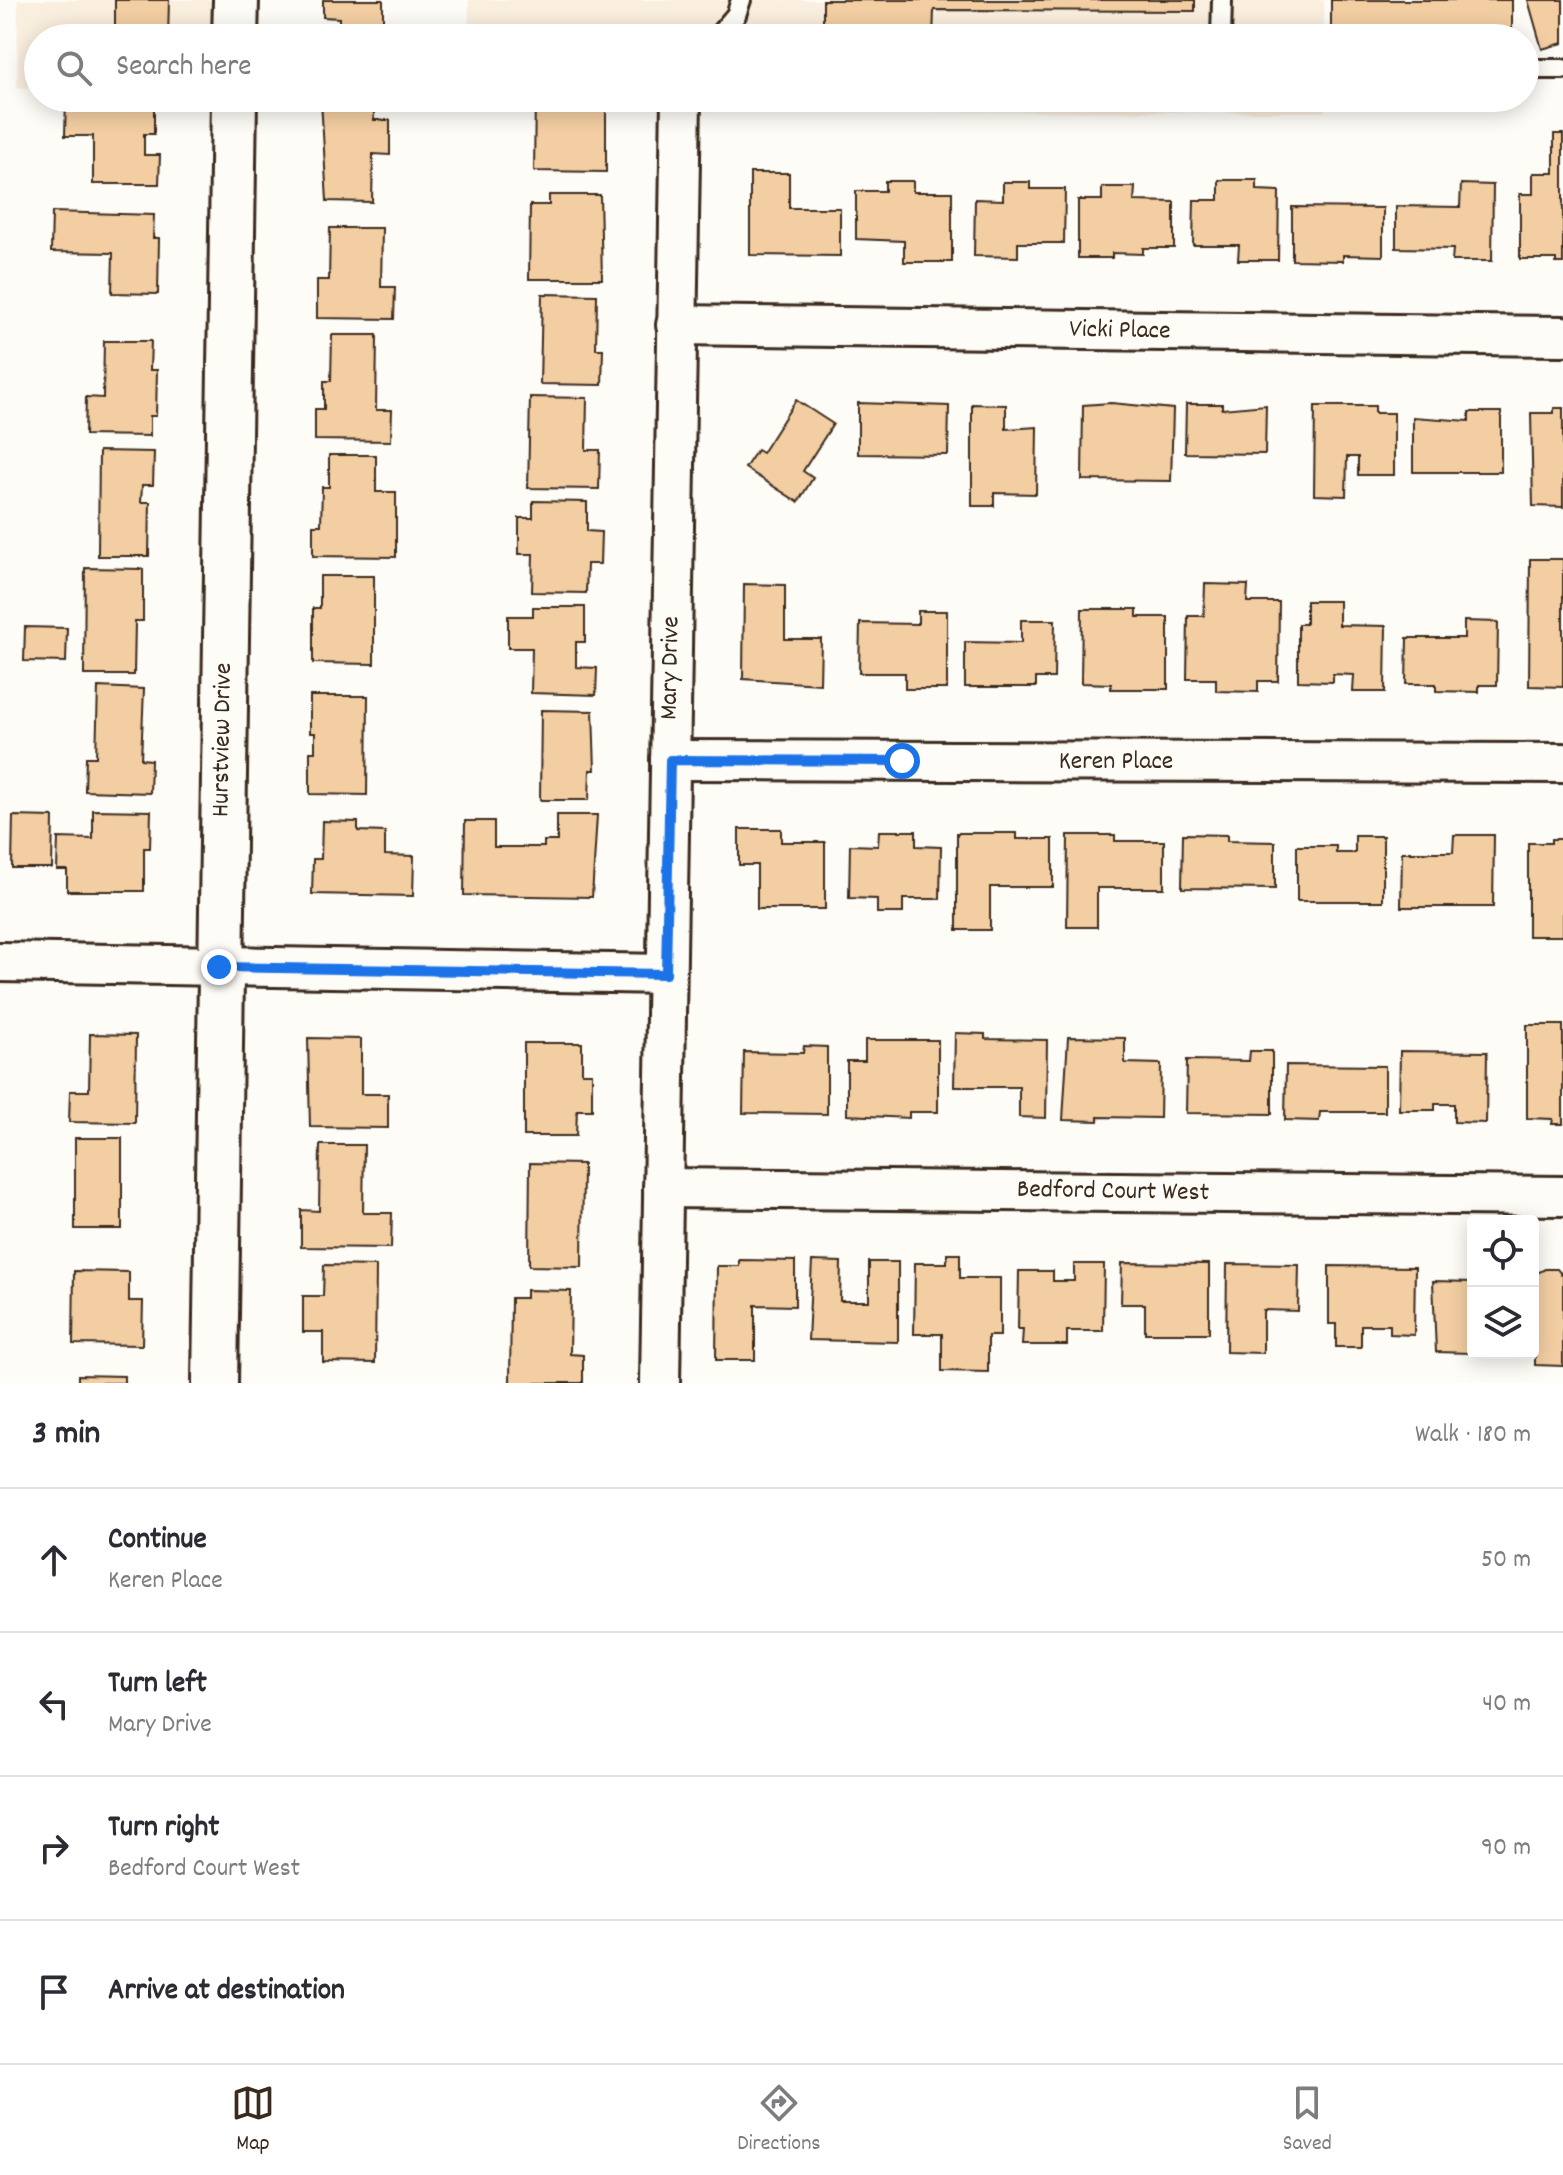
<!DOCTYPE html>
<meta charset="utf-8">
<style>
body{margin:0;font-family:Dekko,sans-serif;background:#f7f7f7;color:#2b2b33}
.controls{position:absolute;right:24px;bottom:24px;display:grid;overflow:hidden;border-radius:8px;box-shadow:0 4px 20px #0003}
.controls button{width:72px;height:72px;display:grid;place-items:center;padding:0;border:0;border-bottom:2px solid #e1e1e2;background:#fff;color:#2b2b33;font:40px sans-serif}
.stop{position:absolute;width:24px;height:24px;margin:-18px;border:6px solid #1a73e8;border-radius:50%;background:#fff}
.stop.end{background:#1a73e8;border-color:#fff;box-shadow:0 2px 8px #0008}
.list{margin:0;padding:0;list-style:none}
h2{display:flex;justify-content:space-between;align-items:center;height:104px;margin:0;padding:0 32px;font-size:34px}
h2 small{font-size:26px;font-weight:400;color:#7c7c81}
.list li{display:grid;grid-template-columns:52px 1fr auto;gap:24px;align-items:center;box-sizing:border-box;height:144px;padding:0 32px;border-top:2px solid #e1e1e2}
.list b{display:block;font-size:30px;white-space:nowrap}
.list p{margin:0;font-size:26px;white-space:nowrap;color:#7c7c81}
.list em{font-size:26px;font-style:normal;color:#7c7c81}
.icon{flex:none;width:44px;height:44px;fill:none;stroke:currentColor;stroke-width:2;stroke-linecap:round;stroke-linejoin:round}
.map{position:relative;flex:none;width:1563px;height:1383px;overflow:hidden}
.search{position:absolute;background:#fff;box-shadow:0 4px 20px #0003;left:24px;right:24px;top:24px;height:88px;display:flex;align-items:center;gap:20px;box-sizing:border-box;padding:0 28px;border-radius:44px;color:#7c7c81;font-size:30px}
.sheet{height:680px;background:#fff}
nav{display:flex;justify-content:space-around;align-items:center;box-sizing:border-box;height:112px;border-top:2px solid #e1e1e2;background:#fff;font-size:22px;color:#7c7c81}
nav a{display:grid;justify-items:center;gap:4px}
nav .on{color:#3b2a1e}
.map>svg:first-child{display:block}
</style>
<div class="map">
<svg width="1563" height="1383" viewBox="0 0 1563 1383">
<rect width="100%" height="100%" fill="#fdfcf7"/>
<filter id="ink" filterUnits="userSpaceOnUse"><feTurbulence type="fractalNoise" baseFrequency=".0125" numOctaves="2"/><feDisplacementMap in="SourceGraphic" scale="16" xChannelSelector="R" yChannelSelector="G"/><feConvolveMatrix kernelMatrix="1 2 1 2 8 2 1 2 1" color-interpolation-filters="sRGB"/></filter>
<g filter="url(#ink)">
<g fill="#faeede">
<polygon points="18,0 214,0 214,38 38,38 38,88 17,88"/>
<polygon points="469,0 1324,0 1324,38 468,38"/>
<polygon points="706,98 1324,98 1324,112 706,111"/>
</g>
<g fill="#f3cea3" stroke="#3b2a1e" stroke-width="2">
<polygon points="115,0 169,0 168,38 128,38 128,32 115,32"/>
<polygon points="323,0 383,0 383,38 339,38 339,18 323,17"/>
<polygon points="823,0 1195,0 1195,11 934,10 933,38 823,38"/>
<rect x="1331" y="0" width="181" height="38"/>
<polygon points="1528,0 1563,0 1563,43 1542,49"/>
<polygon points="66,98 154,98 154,134 144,134 144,155 160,155 159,184 93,184 93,136 65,136"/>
<polygon points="535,98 606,98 606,172 534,171"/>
<polygon points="321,100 374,100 374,120 390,120 390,155 373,154 372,202 327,201"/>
<polygon points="1554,134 1563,134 1563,263 1556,263 1556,259 1520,259 1520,194 1533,194 1533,173 1554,173"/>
<polygon points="750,173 789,173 789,208 840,208 840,256 750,255"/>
<polygon points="1219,180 1257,180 1257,190 1279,191 1278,260 1238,260 1239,245 1193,245 1194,200 1219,200"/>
<polygon points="885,181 913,181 913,192 952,192 952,262 904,262 904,241 856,239 856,191 885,191"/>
<polygon points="1003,182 1030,182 1030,189 1065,189 1064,243 1018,243 1018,257 974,256 975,199 1003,200"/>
<polygon points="1461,184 1493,185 1492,261 1452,261 1453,249 1396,248 1396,206 1460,207"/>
<polygon points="1102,187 1135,187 1134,201 1174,202 1174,248 1143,248 1143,254 1112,253 1112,258 1078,258 1078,200 1102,200"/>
<polygon points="549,195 600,195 602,279 529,279 530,205 549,205"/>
<polygon points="1292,207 1383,208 1383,256 1343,255 1343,261 1292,260"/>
<polygon points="52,212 154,215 153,238 159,238 158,294 112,293 113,253 51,252"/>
<polygon points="330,228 382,228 381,287 395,287 394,319 317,318 317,280 329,280"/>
<polygon points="542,294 597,295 596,349 603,349 602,385 540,384"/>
<polygon points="332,335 377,335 376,410 392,410 391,441 315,440 315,409 324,409 324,381 331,381"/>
<polygon points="104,341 151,341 150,370 157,370 156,416 150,416 150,436 85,435 86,397 103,398"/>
<polygon points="530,397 587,398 586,450 600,450 599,489 528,488"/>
<polygon points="796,400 833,424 803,471 813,478 798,502 745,468 757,450 762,453"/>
<polygon points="858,403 949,406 948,455 858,454"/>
<polygon points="1111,403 1173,409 1171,481 1082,480 1083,405"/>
<polygon points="972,404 1006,405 1006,429 1037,427 1036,494 994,493 994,506 972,506"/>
<polygon points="1186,404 1222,404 1222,409 1266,405 1265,454 1185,453"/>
<polygon points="1315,406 1375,406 1375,413 1394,413 1394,475 1358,475 1358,457 1347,457 1346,496 1314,495"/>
<polygon points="1554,408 1563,408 1563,507 1533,506 1531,413 1554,413"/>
<polygon points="1469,412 1501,412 1501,472 1413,472 1413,417 1469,421"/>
<polygon points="99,451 154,452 153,485 142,485 141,502 150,502 149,556 98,556"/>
<polygon points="329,455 376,455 376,492 396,492 396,557 313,556 313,525 321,525 322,487 329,487"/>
<polygon points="533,501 587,502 587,531 601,532 600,564 587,564 586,593 532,592 533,554 519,554 519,518 533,518"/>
<polygon points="1530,559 1563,559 1563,687 1529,686"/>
<polygon points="85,568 143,569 143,621 135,621 134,675 84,675"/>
<polygon points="320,576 374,576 374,664 313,663 313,608 320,608"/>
<polygon points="744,584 785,585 785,639 821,639 820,684 743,679"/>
<polygon points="1205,584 1248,585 1247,602 1279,602 1278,681 1258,681 1258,692 1216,691 1216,679 1187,679 1188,616 1204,616"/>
<polygon points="1306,601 1339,601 1339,625 1386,626 1385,692 1353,692 1354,675 1333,674 1333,682 1298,681 1298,624 1306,624"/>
<polygon points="533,607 585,607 585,642 576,642 576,667 597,668 596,695 531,693 532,648 508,648 508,616 533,616"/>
<polygon points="1082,609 1137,609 1137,617 1168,617 1168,689 1111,689 1111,684 1081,683"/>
<polygon points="918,611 947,611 947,689 905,689 905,673 859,673 860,623 918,624"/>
<polygon points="1021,620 1055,620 1054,678 1036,678 1036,687 965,687 965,642 1021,643"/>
<polygon points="1464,621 1498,622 1497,685 1479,685 1479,692 1436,691 1436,684 1406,684 1407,638 1464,638"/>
<polygon points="25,627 67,628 66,662 24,661"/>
<polygon points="98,687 144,689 141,759 151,760 150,793 85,791 86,757 96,757"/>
<polygon points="310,696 368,696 367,795 310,794 310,752 315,752 315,733 310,733"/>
<polygon points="541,710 593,711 595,770 590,770 589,800 540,800"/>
<polygon points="93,810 151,811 150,848 144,848 144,891 67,891 67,870 57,870 58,838 93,839"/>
<polygon points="557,815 597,815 592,897 464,895 465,821 494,821 494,847 544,847 544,841 557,841"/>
<polygon points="13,816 53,817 52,868 12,868"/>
<polygon points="322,821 358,822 358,831 385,832 385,855 414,856 413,896 312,894 313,859 321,859"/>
<polygon points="739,829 781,829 781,842 825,842 825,909 757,909 757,865 739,865"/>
<polygon points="879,831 916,831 916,846 941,847 940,899 903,899 903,913 877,913 877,899 849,898 850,845 878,846"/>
<polygon points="957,833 1017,833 1017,839 1053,839 1053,887 990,887 990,930 957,930"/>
<polygon points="1183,834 1227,835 1227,841 1275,842 1275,889 1182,888"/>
<polygon points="1068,835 1115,835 1115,841 1164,841 1164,888 1097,888 1097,927 1067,927"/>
<polygon points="1454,835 1494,835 1493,907 1401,907 1402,852 1453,852"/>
<polygon points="1355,836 1383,836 1383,901 1297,901 1297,846 1336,846 1336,853 1355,853"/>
<polygon points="1551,839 1563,839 1563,936 1528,936 1528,843 1551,843"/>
<polygon points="1527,1025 1563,1025 1563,1124 1552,1124 1553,1119 1527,1118"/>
<polygon points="955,1033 985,1034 985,1039 1047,1040 1046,1118 1019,1117 1019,1087 954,1087"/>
<polygon points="90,1034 136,1035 135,1123 69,1122 70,1091 89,1091"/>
<polygon points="1068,1037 1125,1038 1125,1063 1161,1064 1160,1118 1098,1117 1098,1121 1063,1120"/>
<polygon points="308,1038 361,1039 361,1094 388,1094 388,1128 310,1127"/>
<polygon points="865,1040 938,1040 938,1112 909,1112 909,1118 847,1115 847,1061 865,1061"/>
<polygon points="524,1043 582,1043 582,1073 592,1073 592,1110 577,1110 576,1136 524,1136"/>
<polygon points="804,1046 827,1047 827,1114 743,1113 744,1052 803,1053"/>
<polygon points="1250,1051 1272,1051 1272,1114 1186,1113 1187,1060 1249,1061"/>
<polygon points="1400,1051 1487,1052 1486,1123 1454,1122 1454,1104 1435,1104 1435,1110 1399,1110"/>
<polygon points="1286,1065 1385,1066 1385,1112 1320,1112 1319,1121 1285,1120"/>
<rect x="75" y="1138" width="47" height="91"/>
<polygon points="320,1145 364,1145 363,1213 392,1213 391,1248 301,1247 301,1210 319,1211"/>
<polygon points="530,1163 583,1164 582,1267 529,1266"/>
<polygon points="947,1254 960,1254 960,1278 1000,1278 1000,1336 988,1336 988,1372 942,1371 942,1334 914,1334 915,1263 947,1263"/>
<polygon points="739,1260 795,1261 795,1306 755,1305 755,1360 716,1360 717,1266 739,1266"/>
<polygon points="812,1261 841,1262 840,1301 869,1301 869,1262 898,1262 898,1342 808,1340"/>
<polygon points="1122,1263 1209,1264 1209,1333 1145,1333 1145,1304 1121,1304"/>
<polygon points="1074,1264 1104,1264 1103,1331 1067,1331 1067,1345 1022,1345 1023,1329 1018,1329 1019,1271 1053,1271 1053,1281 1074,1281"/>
<polygon points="1227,1264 1299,1265 1298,1311 1263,1310 1263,1353 1226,1352"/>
<polygon points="324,1265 376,1266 375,1363 323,1362 323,1332 303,1332 303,1296 323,1296"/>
<polygon points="1329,1266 1415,1267 1414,1335 1390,1334 1390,1325 1361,1325 1361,1347 1336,1347 1336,1324 1329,1324"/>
<polygon points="1545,1269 1557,1269 1561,1274 1563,1269 1563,1366 1535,1365 1535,1274"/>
<polygon points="74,1271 129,1272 129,1301 143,1301 142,1345 73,1344"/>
<polygon points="1433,1281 1473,1282 1471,1353 1436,1352"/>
<polygon points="526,1290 571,1291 570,1354 583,1355 583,1383 510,1383 511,1298 526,1298"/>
<polygon points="78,1375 124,1376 124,1383 78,1383"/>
</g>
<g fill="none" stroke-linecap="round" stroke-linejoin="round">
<g stroke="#3b2a1e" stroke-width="24">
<g id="lane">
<polyline points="716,38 736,15 741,0"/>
<polyline points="1221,38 1222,0"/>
<polyline points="1525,69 1563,69"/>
</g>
</g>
<g stroke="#3b2a1e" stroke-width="44">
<g id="street">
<polyline points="676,325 1563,336"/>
<polyline points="670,760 1563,763"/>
<polyline points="0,962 666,974"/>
<polyline points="663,1188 1563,1196"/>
<polyline points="660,1383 681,98"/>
</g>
</g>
<g stroke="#3b2a1e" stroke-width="50">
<g id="secondary">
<polyline points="235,38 236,0"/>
<polyline points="215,1383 234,98"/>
</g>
</g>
<use href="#lane" stroke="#fdfcf7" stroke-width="18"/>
<use href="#street" stroke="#fdfcf7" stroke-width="38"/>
<use href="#secondary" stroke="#fdfcf7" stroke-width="44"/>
</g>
</g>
<g fill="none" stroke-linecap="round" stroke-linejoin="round" filter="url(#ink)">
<polyline stroke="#1a73e8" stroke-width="10" points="219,967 666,974 670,760 902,761"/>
</g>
<g text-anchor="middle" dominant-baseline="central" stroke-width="6" stroke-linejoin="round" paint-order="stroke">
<g font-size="26" fill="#3b2a1e" stroke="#fdfcf7">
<text transform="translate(1120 331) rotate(1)">Vicki Place</text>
<text transform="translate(671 668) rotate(-89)">Mary Drive</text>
<text transform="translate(223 740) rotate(-89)">Hurstview Drive</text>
<text x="1116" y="762">Keren Place</text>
<text transform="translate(1113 1192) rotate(1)">Bedford Court West</text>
</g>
</g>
</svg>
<div class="controls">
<button><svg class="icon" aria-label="locate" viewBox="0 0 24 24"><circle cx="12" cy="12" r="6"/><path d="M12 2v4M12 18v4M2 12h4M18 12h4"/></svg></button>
<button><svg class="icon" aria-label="layers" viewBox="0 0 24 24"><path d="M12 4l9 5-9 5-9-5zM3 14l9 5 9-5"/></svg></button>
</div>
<div class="stop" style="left:902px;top:761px"></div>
<div class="stop end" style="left:219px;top:967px"></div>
<div class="search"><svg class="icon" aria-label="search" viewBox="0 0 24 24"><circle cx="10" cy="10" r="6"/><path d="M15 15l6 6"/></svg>Search here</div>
</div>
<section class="sheet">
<h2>3 min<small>Walk · 180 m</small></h2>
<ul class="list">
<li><svg class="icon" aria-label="ahead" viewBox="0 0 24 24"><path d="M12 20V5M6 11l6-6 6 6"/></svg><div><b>Continue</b><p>Keren Place</p></div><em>50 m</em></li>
<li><svg class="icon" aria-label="left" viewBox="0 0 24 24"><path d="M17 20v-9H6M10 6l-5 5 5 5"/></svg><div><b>Turn left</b><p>Mary Drive</p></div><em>40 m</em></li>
<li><svg class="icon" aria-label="right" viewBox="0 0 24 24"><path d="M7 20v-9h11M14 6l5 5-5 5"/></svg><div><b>Turn right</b><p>Bedford Court West</p></div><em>90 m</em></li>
<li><svg class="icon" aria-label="arrive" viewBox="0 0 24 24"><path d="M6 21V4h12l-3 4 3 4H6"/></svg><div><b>Arrive at destination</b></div></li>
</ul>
</section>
<nav>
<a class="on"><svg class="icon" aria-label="map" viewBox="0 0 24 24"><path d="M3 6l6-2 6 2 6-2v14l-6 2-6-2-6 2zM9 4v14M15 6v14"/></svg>Map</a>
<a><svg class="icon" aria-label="directions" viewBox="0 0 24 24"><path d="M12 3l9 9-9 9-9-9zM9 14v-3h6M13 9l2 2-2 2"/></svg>Directions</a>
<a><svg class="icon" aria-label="saved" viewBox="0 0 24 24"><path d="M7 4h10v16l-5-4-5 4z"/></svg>Saved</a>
</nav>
